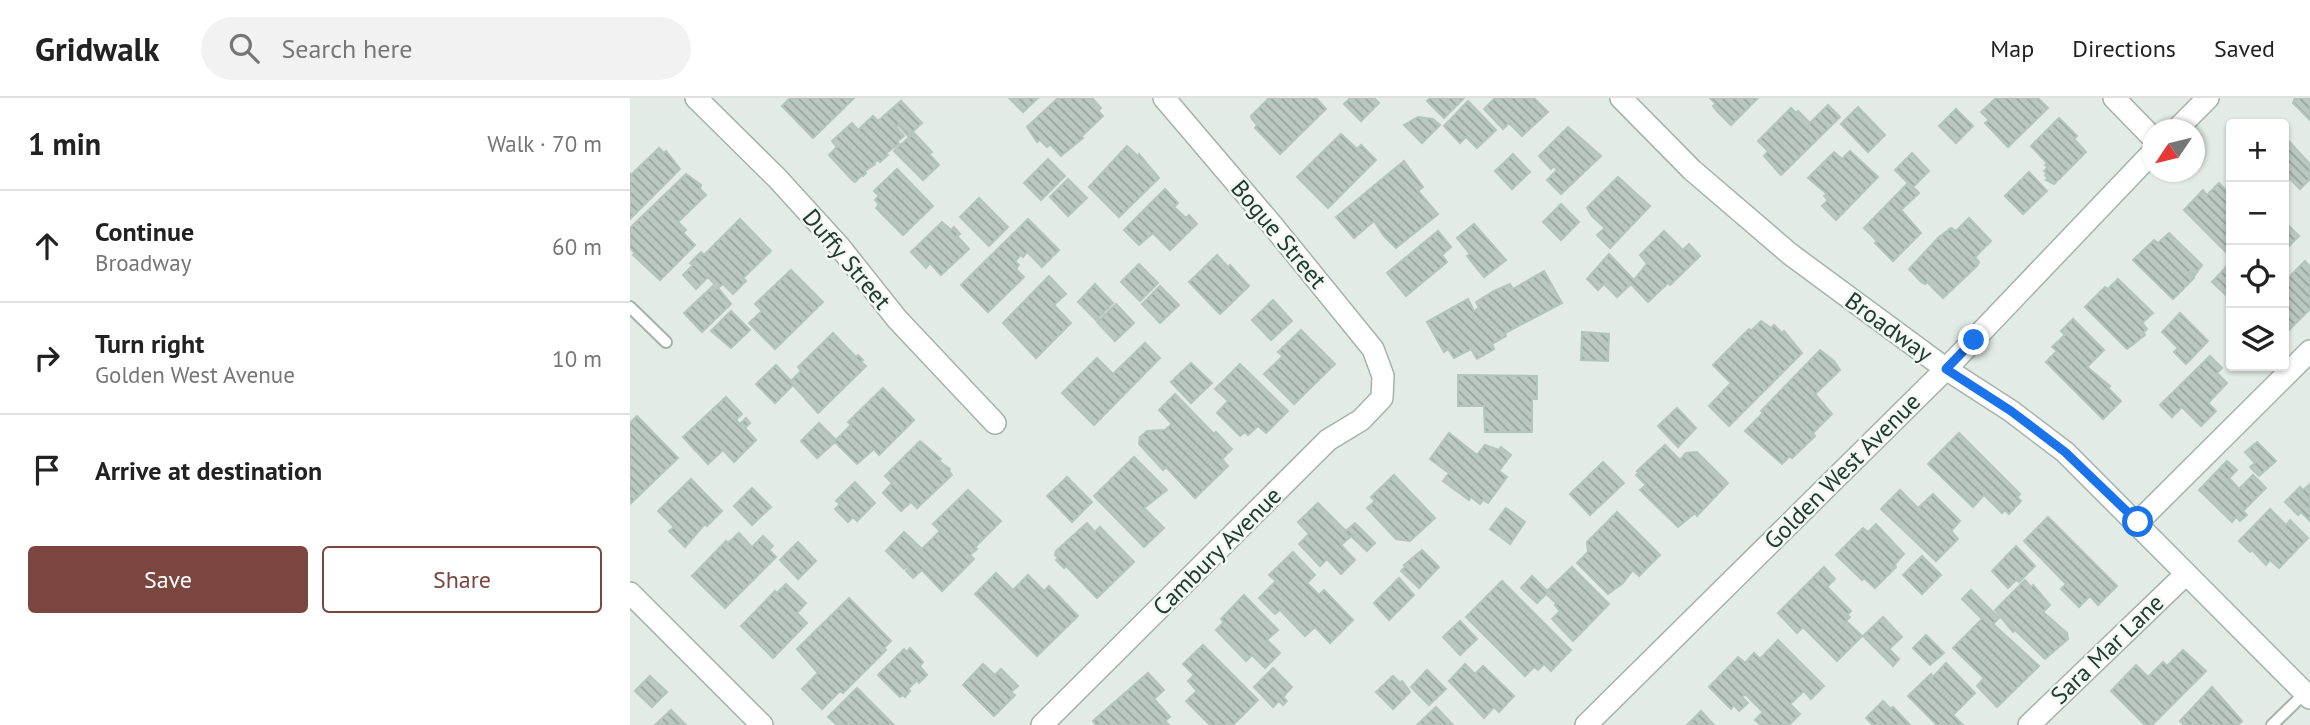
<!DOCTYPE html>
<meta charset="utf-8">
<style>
body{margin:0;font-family:"PT Sans",sans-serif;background:#f2f2f2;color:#222}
.controls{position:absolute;right:21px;top:21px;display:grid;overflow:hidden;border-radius:7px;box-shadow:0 2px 5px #0004}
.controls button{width:63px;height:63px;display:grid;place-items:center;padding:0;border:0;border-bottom:2px solid #e0e0e0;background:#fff;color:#222;font:35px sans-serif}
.compass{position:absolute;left:1512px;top:21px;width:63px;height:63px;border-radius:50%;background:#fff;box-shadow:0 2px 5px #0004;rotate:235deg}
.stop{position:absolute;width:21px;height:21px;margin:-16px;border:5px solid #1a73e8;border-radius:50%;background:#fff}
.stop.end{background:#1a73e8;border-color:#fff;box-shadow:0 2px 7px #0008}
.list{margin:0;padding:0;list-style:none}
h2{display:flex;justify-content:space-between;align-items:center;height:91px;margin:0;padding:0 28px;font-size:30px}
h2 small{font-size:23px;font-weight:400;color:#767676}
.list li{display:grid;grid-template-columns:46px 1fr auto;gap:21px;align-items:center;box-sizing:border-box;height:112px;padding:0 28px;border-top:2px solid #e0e0e0}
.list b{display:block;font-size:26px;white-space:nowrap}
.list p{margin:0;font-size:23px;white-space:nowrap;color:#767676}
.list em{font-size:23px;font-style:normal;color:#767676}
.actions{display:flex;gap:14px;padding:21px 28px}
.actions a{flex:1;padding:16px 0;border:2px solid #7b463f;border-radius:7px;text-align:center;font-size:24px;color:#7b463f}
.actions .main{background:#7b463f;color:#fff}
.icon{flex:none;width:38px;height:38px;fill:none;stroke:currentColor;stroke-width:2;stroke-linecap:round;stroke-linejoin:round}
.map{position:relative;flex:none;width:1680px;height:627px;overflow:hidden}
header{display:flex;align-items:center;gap:42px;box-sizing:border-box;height:98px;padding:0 35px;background:#fff;border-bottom:2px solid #e0e0e0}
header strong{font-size:33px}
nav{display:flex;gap:38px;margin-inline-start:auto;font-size:24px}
.search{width:490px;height:63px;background:#f2f2f2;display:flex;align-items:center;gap:18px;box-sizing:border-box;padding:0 24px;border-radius:38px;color:#767676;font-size:26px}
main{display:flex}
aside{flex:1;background:#fff}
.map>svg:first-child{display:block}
</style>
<header>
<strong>Gridwalk</strong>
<div class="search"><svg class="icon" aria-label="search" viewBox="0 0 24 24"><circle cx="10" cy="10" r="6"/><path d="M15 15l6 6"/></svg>Search here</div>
<nav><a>Map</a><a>Directions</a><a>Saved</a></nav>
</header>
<main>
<aside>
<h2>1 min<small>Walk · 70 m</small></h2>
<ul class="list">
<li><svg class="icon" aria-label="ahead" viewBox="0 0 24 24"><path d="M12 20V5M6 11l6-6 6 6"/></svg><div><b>Continue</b><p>Broadway</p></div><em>60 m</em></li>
<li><svg class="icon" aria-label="right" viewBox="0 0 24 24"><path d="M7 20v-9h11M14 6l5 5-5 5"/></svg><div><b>Turn right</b><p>Golden West Avenue</p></div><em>10 m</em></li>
<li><svg class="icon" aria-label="arrive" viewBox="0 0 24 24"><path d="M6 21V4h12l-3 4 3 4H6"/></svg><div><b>Arrive at destination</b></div></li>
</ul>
<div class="actions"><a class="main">Save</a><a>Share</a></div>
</aside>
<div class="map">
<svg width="1680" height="627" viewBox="0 0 1680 627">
<defs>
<pattern id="building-back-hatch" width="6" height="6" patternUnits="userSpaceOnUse" patternTransform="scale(1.75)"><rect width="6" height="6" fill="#bac8c1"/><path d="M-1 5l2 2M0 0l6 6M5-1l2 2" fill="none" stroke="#97a39d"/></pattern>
</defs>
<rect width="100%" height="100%" fill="#e2ebe6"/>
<g fill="url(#building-back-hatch)" stroke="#b4c4bc" stroke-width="2">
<polygon points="160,0 224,0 183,40 152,8"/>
<polygon points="379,0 408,0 393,14"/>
<polygon points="428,0 462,0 471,10 468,13 473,18 451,39 453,40 431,58 420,46 417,49 410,42 407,44 397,29"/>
<polygon points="639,0 686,0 696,11 650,56 625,30 627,27 622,21 621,18"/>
<polygon points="720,0 744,0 749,5 731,23 714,6"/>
<polygon points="800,0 834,0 814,20 797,3"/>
<polygon points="865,0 904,0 918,14 892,38 879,25 873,31 854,11"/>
<polygon points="1080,0 1128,0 1101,27 1086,12 1083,8 1086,6"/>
<polygon points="1366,0 1408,0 1418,10 1378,49 1355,25 1359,22 1351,14"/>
<polygon points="1680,0 1680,22 1663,5 1665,0"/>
<polygon points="271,3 292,25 278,38 268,27 266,29 274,38 267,44 269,46 256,55 258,57 250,64 247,62 244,65 245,66 235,73 236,75 233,78 232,77 225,84 222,82 199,57 207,49 202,43 222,25 228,32 243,18 248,23"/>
<polygon points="838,3 866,32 847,50 836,39 830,45 814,28"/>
<polygon points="1198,7 1210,19 1151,77 1134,58 1138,53 1128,43 1161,10 1166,15 1168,13 1180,25"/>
<polygon points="1228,9 1255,37 1238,54 1211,26"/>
<polygon points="1326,11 1343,28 1326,45 1309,28"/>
<polygon points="788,19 803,21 810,27 792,45 774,27"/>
<polygon points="1429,20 1447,38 1444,41 1456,54 1424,86 1416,82 1418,81 1415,77 1417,75 1414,73 1418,69 1415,67 1417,65 1401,48"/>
<polygon points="938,29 971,58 931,96 917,82 927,72 924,68 921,71 909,58"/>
<polygon points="284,35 302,54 299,56 309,67 293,82 264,53"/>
<polygon points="711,36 727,51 731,47 746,62 698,110 667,79"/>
<polygon points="1654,38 1680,66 1680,81 1670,91 1654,75"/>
<polygon points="497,48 508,58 509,56 529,80 489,119 459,89"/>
<polygon points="29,50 34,55 36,53 50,71 0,121 0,75 1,77"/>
<polygon points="1220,53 1248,79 1206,122 1192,108 1198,102 1194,98 1197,96 1178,80 1204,54 1212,61"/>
<polygon points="1282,55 1299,73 1283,89 1289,95 1271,112 1291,135 1263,163 1245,145 1247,143 1234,130 1278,85 1265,72"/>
<polygon points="883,56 900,74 882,91 865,73"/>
<polygon points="418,61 435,78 411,102 394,85"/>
<polygon points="774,63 793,89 788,93 808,116 766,150 754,138 744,123 724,140 706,119"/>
<polygon points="267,71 303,108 273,137 246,110 249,106 245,102 249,98 244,93"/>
<polygon points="1399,74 1417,93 1393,116 1375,98"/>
<polygon points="56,76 71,87 70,91 76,97 48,124 56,132 53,135 65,147 30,182 3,157 5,155 0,150 0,130"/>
<polygon points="988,79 1020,108 980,150 967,137 975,130 962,118 957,110"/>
<polygon points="438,81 457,100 438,118 420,99"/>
<polygon points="1589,85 1601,98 1601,153 1598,156 1554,112 1573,92 1577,97"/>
<polygon points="535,91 548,105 544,109 556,120 559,117 567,126 540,152 523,135 509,147 494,132"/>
<polygon points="349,100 378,129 359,148 330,119"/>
<polygon points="931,106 949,124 931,142 913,124"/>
<polygon points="1339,120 1361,143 1345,159 1349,164 1347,168 1313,200 1297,184 1295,186 1291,184 1279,171 1309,139 1321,130 1326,133"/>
<polygon points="110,121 141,153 113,180 116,183 103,196 93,186 88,190 78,179 66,191 53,177 63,167 60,165 71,154 74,157"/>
<polygon points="398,121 429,152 412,169 397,154 393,159 391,157 385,163 389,167 386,171 394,179 358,214 331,187"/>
<polygon points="1654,123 1669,138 1656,151 1654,149"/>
<polygon points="312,124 321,132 324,129 330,136 327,138 339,151 311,177 300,165 296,170 281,154"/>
<polygon points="844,126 876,162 854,179 837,158 840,156 827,140"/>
<polygon points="808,133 821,149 812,157 817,164 776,198 757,175"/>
<polygon points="1034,133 1053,152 1059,146 1070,158 1040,187 1038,185 1018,204 1001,186 987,199 974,186 968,192 957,181 979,156 1004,182 1017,166 1010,157"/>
<polygon points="1539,135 1572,167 1564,178 1560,173 1559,175 1564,180 1543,201 1503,162 1524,142 1528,145"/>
<polygon points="587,157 598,169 600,167 619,188 590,216 559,184"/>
<polygon points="1675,163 1680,169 1680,211 1654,237 1654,184"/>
<polygon points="509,166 528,185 510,203 491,184"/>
<polygon points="1599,166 1601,168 1601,198 1599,200 1582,184"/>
<polygon points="161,172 193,204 145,251 119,225 132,213 125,206"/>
<polygon points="914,173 932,205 875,235 876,238 862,246 864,251 847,261 841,251 824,260 818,251 814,254 797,224 838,201 844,213 849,210 846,204 864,193 880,186 883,191"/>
<polygon points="419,178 436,196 424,207 441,225 406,260 373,225"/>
<polygon points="1488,181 1523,215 1512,225 1517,231 1513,235 1515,237 1497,251 1455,209 1475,189 1478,191"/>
<polygon points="465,186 483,205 466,222 448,204"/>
<polygon points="83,188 86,191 88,190 101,206 72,234 54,215"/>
<polygon points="530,188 549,207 530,225 512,206"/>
<polygon points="643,202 662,223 641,242 622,222"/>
<polygon points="486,206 504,225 485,243 467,224"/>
<polygon points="101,213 120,232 101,250 81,233"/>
<polygon points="1550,215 1578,243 1556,266 1544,254 1548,250 1532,234"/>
<polygon points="1443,221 1474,252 1457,269 1480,288 1478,290 1491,303 1473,321 1416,264 1427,253 1422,249 1435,237 1431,233"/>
<polygon points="1131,223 1141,230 1144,227 1152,235 1154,233 1172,255 1099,328 1079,308 1101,285 1083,267 1119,231 1121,233"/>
<polygon points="671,232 705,266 664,306 634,276 653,258 648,254"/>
<polygon points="952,234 979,236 978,263 951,262"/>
<polygon points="203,235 226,259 228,257 233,262 231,264 236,268 188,315 163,287 145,305 126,286 146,267 161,283 171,273 168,269"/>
<polygon points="515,245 530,260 464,327 432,295 467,260 483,276"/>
<polygon points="1190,252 1204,263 1210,272 1185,296 1202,316 1183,335 1185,338 1162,360 1160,358 1152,366 1115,333 1133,315 1131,313"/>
<polygon points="1580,258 1592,270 1587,275 1597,285 1578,305 1586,313 1571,328 1552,309 1542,319 1530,307"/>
<polygon points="561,265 582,285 561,305 541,284"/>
<polygon points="610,266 658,313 636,335 628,328 618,337 615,334 610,338 587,315 598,303 585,291"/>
<polygon points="828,277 907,278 907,301 902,301 902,334 855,334 854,308 828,308"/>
<polygon points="253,290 284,322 249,357 244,351 227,366 205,344 187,360 171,343 189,325 206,342 221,327 218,324"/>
<polygon points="545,296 584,336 586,334 602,351 592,361 598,368 565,400 536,369 533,372 509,346 510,339 517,333 535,332 542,326 529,312"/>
<polygon points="96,299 112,316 106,322 110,326 116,320 120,325 115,330 126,342 104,364 93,352 78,366 53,339"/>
<polygon points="1047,310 1066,330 1048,349 1028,328"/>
<polygon points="7,318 48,360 0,406 0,325"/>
<polygon points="819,335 847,357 855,347 869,352 871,349 881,357 869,373 877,379 858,405 853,402 850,406 841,399 839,402 813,383 819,375 800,361"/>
<polygon points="1329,335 1390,396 1387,399 1391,403 1379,416 1375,412 1372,415 1354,397 1343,409 1298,366"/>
<polygon points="290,343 311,361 309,363 320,371 319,373 322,377 287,410 281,404 271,413 253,395 262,385 255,378"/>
<polygon points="1627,344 1646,363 1629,378 1620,369 1625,365 1615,354"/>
<polygon points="1035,347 1050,362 1056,355 1067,354 1098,385 1067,418 1065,415 1048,429 1010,392 1016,387 1006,377 1009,374 1007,373"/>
<polygon points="504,359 537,392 514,410 534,430 514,449 464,398"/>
<polygon points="1597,363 1607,372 1599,380 1609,391 1623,377 1636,390 1613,413 1617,417 1610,423 1606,419 1602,424 1569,392"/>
<polygon points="973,364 994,385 960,417 940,396"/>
<polygon points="764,377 805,420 780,443 766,441 737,410 745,403 741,399"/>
<polygon points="437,379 462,404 442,424 417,398"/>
<polygon points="61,381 92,413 77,428 75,426 55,449 39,433 44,429 28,413"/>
<polygon points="225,384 245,405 227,423 223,419 218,424 205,411 210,406 206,403"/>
<polygon points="1680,386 1680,423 1671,414 1668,417 1655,404 1670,389 1673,392"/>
<polygon points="122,390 141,409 122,427 104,408"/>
<polygon points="338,392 371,423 345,449 347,451 340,457 344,461 312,493 292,472 283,480 276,473 279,470 278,468 274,471 256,453 274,434 292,451 310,433 303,426"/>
<polygon points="1270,392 1288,410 1303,396 1330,423 1321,433 1328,441 1306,463 1251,411"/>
<polygon points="688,405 716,433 725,425 745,445 737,453 721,438 711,447 725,462 711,476 697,461 690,468 669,446 679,436 668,424"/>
<polygon points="876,410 895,424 880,446 860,431"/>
<polygon points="1640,411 1656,427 1660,422 1678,440 1649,470 1640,462 1636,467 1622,452 1620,454 1609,443"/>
<polygon points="987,414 1030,457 1009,478 1003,472 993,485 978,496 947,465 958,454 957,444"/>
<polygon points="1418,419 1487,488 1468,507 1460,498 1449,509 1431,491 1436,486 1394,443"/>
<polygon points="457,425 465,434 470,429 504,464 467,500 436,468 434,470 426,462 428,460 425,457 426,453"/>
<polygon points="1246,426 1274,456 1265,466 1266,469 1245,490 1234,480 1232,482 1206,457 1233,430 1238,434"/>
<polygon points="109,435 122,449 133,438 143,448 139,452 146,459 95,510 62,478 96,443 98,445"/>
<polygon points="168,444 186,463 168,481 150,462"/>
<polygon points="1386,448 1405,468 1389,484 1386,482 1378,490 1362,473"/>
<polygon points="792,452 809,469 789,490 771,473 776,468 774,467"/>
<polygon points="663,454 685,477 677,485 689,497 694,492 723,522 700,545 685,529 675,538 650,512 645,516 629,500 646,483 639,477"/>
<polygon points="1292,458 1311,477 1292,496 1273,477"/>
<polygon points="942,469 979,506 943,543 922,521 930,513 925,507 927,506 916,496 907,505 891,490 902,478 917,493"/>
<polygon points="1194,469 1205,481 1197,489 1221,513 1217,517 1220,519 1216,523 1232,538 1207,563 1173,529 1167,535 1148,515"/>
<polygon points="366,475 383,492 398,477 414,493 419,488 448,518 407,558 345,496"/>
<polygon points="769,480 784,497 759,522 744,505"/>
<polygon points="1395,482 1401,489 1403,487 1420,507 1413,514 1437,535 1438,541 1415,561 1385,532 1383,534 1365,512"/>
<polygon points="872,483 941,552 921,573 914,566 908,572 904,569 895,578 836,519"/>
<polygon points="156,486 176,505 167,515 177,525 143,560 111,528 145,493 147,495"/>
<polygon points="1341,492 1369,520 1363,526 1409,568 1367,609 1347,588 1354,580 1323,550 1352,521 1332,501"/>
<polygon points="614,497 648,532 637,542 650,555 635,570 622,557 616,563 586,532 594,524 591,521"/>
<polygon points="219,500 261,543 254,550 256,552 213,595 210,593 192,611 172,591 188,575 167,551"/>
<polygon points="1253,519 1272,539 1259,551 1269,561 1263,568 1233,538"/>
<polygon points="830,523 847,541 830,557 813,539"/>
<polygon points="1296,537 1314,555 1300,567 1283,550"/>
<polygon points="1148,542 1194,588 1181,601 1174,593 1160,606 1170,616 1159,627 1131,627 1125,622 1133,614 1115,596 1112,599 1118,605 1109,613 1104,607 1101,611 1079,589 1108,559 1115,565 1124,555 1130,561"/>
<polygon points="573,547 628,602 603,627 580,627 556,603 567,593 558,583 564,577 553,566"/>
<polygon points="280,550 293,564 290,568 297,577 289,585 287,582 278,591 280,593 275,599 273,597 270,599 248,577 274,551 276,554"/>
<polygon points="1553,552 1576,573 1522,627 1515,627 1481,593 1506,567 1518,579 1533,564 1537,568"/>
<polygon points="1316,565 1345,595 1323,617 1333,627 1307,627 1278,598 1301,576 1303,579"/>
<polygon points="353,566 365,577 371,571 388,588 381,594 385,597 364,618 333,587"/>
<polygon points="835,566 845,576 853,568 884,598 869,614 864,609 854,620 819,583"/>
<polygon points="643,570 662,589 653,599 657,603 653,607 649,603 643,609 624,589"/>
<polygon points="797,572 816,591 799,607 781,589"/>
<polygon points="518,575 534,592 524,601 540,619 535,623 538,626 466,627 463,623"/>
<polygon points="20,578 37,594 22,609 5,593"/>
<polygon points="763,578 770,585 772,583 780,594 763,611 746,594"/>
<polygon points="1582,589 1612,623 1608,627 1554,627 1550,623"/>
<polygon points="227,590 264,627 207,627 198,619"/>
<polygon points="1253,603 1261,611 1263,609 1280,627 1243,627 1236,620"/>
<polygon points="806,609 823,627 787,627"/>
<polygon points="41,612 56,627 25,627"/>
<polygon points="1071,613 1084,627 1057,627"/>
</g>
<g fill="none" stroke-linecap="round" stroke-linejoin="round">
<g stroke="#a5b2ac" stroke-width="14">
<g id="service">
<polyline points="0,209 36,244"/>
<polyline points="1642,627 1675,595"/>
</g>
</g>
<g stroke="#a5b2ac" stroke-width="24">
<g id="minor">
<polyline points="66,0 147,80 209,148 267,221 365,325"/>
<polyline points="1484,0 1522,39"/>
<polyline points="1508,424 1680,253"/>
<polyline points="412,627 698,342 731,322 752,300 753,278 743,251 643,128 534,0"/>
<polyline points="1399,627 1556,476"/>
</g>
</g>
<g stroke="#a5b2ac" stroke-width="24">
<g id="tertiary">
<polyline points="991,0 1062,72 1160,156 1316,271 1381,313 1435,354 1680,600"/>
<polyline points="1546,32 1578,0"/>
<polyline points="0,495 132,627"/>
<polyline points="956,627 1316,271 1522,55"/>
</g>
</g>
<use href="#service" stroke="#fff" stroke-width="10"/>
<use href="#minor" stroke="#fff" stroke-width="21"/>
<use href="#tertiary" stroke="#fff" stroke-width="21"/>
</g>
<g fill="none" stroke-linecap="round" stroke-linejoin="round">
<polyline stroke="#1a73e8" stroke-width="9" points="1344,242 1316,271 1381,313 1435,354 1508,424"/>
</g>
<g text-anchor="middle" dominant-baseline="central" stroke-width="5" stroke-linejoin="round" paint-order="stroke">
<g font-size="24" fill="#233a31" stroke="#f2f8f4">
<text transform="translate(649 136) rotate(50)">Bogue Street</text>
<text transform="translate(217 161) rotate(50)">Duffy Street</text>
<text transform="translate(1259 229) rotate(36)">Broadway</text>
<text transform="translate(1212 373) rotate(-45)">Golden West Avenue</text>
<text transform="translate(587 453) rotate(-45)">Cambury Avenue</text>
<text transform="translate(1477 551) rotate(-44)">Sara Mar Lane</text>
</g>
</g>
</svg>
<div class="controls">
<button>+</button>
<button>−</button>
<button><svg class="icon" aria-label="locate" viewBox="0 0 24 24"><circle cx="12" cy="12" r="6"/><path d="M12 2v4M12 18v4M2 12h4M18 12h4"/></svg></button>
<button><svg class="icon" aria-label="layers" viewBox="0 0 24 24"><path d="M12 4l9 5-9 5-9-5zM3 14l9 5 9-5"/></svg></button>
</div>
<svg class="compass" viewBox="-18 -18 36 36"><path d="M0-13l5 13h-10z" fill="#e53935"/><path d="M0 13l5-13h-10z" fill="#767676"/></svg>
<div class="stop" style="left:1508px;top:424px"></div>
<div class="stop end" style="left:1344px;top:242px"></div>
</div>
</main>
